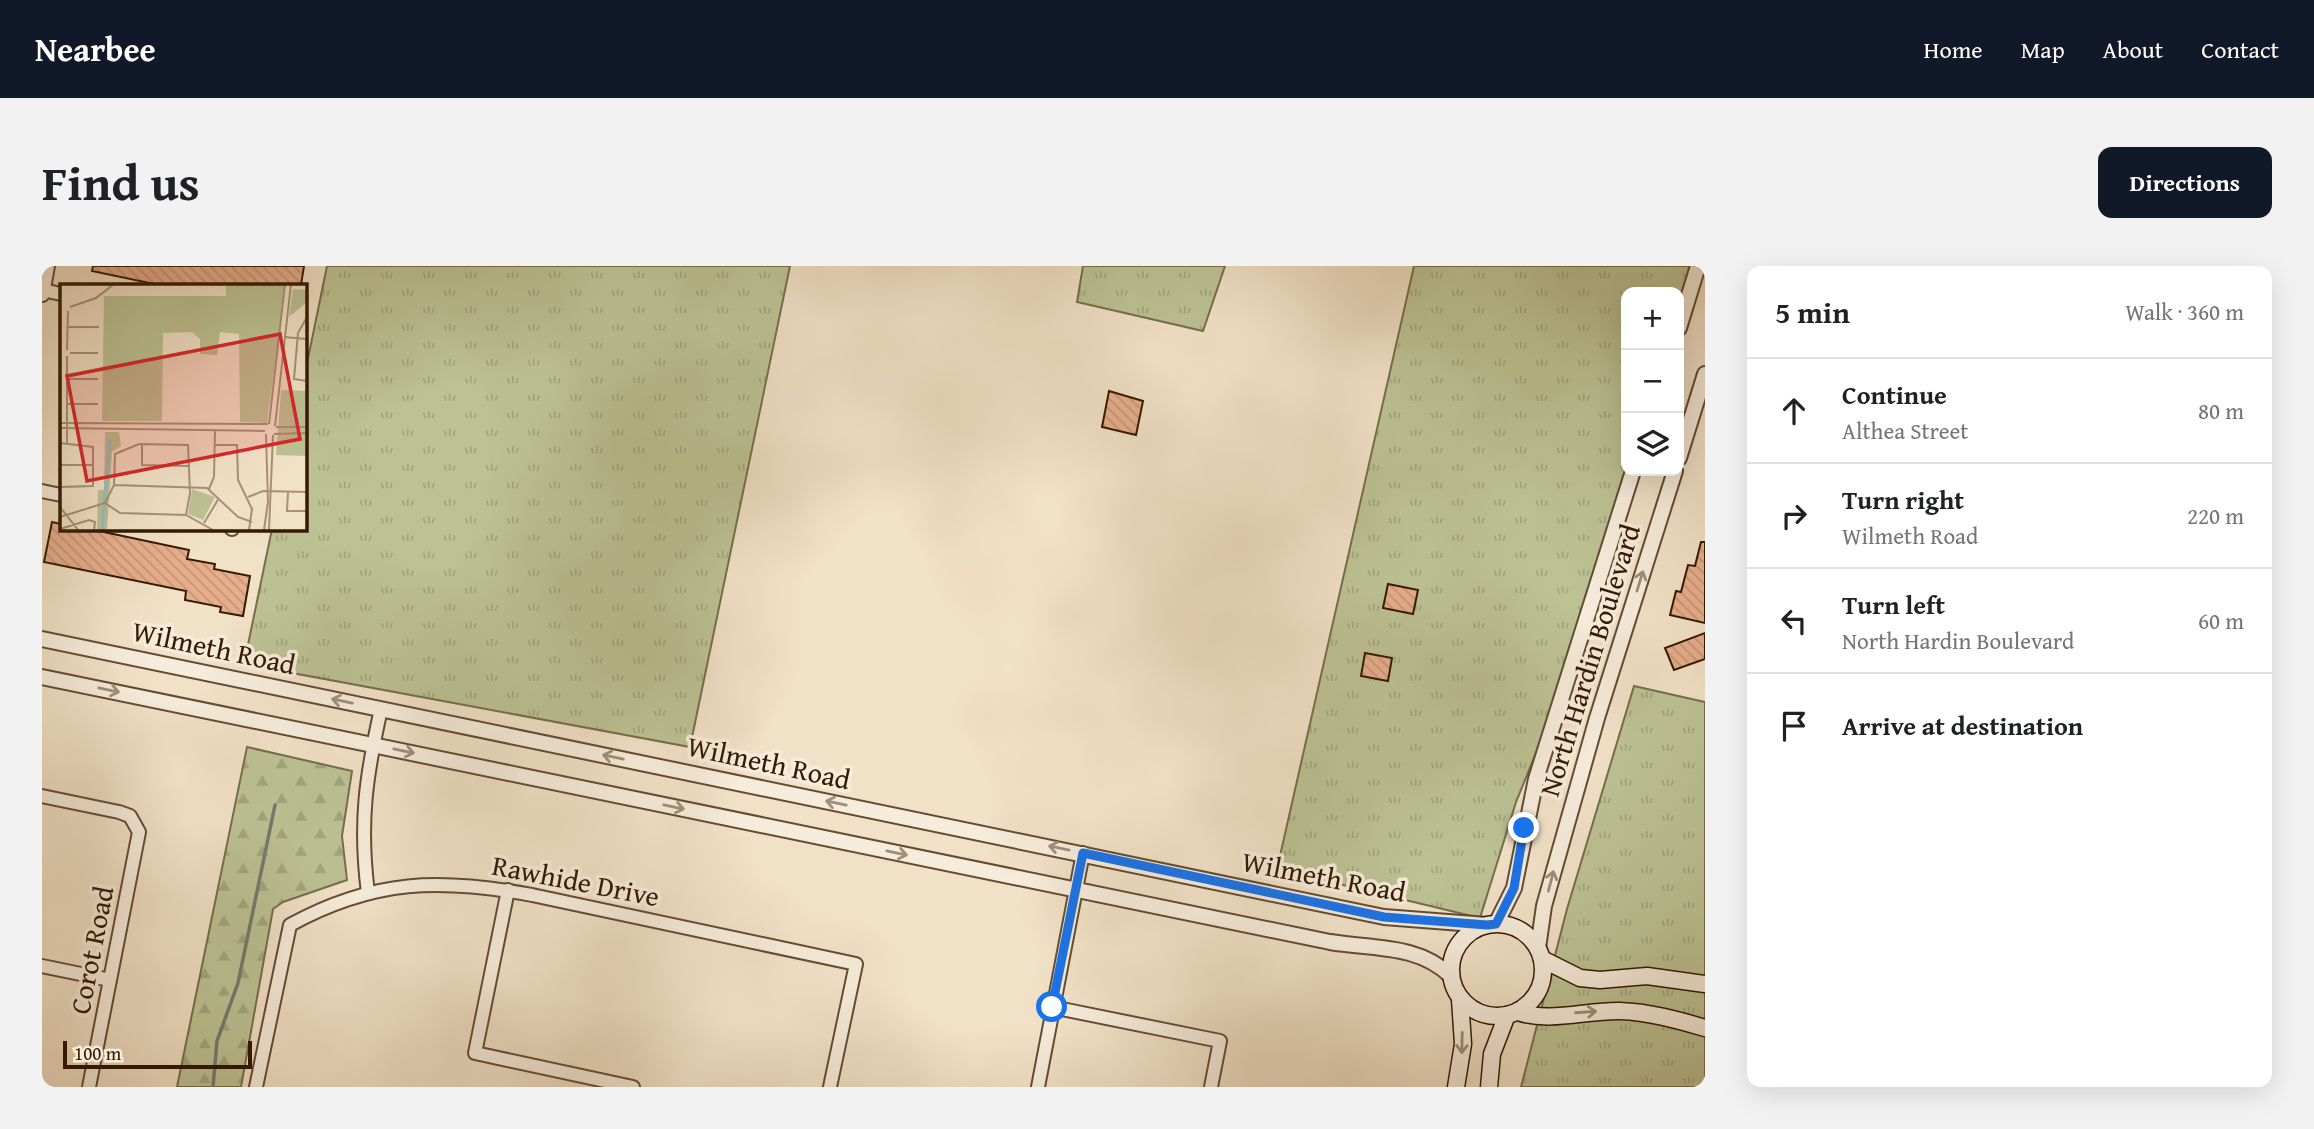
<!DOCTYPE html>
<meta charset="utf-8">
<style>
body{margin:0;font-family:"Gentium Book Plus",serif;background:#f2f2f2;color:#202124}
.controls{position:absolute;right:21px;top:21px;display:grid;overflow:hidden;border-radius:14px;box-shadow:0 7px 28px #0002}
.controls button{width:63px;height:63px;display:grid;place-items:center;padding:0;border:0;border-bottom:2px solid #e0e0e0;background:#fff;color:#202124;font:35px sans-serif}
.scale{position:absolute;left:21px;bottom:18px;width:189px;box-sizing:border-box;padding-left:7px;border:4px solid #351a00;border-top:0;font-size:19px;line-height:24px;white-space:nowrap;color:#351a00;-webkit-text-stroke:5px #f6ecdb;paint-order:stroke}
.stop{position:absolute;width:21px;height:21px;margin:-16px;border:5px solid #1a73e8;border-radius:50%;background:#fff}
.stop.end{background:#1a73e8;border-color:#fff;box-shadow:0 2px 7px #0008}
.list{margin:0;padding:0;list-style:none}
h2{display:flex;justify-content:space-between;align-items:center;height:91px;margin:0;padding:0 28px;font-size:30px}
h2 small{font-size:23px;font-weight:400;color:#757577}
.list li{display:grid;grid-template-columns:46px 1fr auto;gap:21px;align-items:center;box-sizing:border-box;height:105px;padding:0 28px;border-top:2px solid #e0e0e0}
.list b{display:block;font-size:26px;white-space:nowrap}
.list p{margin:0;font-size:23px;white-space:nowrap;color:#757577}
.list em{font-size:23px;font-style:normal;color:#757577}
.icon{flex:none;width:38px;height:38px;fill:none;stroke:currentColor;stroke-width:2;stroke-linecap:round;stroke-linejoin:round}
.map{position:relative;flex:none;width:1663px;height:821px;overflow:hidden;border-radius:14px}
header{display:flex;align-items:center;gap:42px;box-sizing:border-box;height:98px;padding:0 35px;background:#111827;color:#fff}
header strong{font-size:33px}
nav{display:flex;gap:38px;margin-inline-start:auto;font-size:24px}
.intro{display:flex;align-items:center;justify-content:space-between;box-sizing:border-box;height:168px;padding:0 42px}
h1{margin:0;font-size:49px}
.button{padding:18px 32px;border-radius:14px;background:#111827;color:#fff;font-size:24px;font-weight:700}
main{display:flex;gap:42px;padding:0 42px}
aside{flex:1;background:#fff;border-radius:14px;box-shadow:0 7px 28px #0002}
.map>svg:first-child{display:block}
</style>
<header>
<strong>Nearbee</strong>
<nav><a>Home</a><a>Map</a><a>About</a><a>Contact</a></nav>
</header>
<div class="intro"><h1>Find us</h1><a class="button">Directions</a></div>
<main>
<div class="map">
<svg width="1663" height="821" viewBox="0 0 1663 821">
<defs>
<pattern id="grass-tufts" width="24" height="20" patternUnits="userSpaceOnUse" patternTransform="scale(1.75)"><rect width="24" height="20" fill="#bcc294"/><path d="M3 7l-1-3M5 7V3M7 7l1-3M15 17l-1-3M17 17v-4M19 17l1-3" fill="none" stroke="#a2a67e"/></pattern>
<pattern id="forest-firs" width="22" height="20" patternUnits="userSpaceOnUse" patternTransform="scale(1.75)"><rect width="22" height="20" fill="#bcc294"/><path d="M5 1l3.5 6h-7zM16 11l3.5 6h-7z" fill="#a2a67e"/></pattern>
<pattern id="building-back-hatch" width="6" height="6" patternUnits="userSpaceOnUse" patternTransform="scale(1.75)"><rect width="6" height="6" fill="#e6ae8b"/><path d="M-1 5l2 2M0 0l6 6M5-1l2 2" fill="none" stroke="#c69576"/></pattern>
</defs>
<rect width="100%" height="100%" fill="#f1e1c7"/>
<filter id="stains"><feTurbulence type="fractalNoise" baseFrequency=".00286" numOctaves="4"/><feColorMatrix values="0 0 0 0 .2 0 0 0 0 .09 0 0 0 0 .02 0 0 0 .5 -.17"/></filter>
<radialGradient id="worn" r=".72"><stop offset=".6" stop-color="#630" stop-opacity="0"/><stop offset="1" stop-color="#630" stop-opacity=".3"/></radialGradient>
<g fill="url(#grass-tufts)" stroke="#786e4a" stroke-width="2">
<polygon points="285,0 748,0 648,481 202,398 230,263 262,262 263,107"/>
<polygon points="1041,0 1183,0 1161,65 1035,36"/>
<polygon points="1372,0 1658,0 1637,66 1637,26 1584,26 1584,205 1535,386 1474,536 1438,652 1235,603"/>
<polygon points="1592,420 1663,436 1663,821 1479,821 1525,643"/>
</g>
<polygon fill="url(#forest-firs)" stroke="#786e4a" stroke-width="2" points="205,481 310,505 300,570 305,614 241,636 231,643 199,821 135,821"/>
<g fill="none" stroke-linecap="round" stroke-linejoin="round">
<polyline stroke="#737b70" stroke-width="3.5" points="171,821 175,775 196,717 233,539"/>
</g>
<g fill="url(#building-back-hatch)" stroke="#351a00" stroke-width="2">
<polygon points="51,0 262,0 259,19 117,19 50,5"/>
<polygon points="1067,125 1101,135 1094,169 1060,161"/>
<polygon points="10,256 19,258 19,262 43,262 147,284 145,293 173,298 172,303 208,310 201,350 178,346 179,341 143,334 144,325 2,296"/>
<polygon points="1659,276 1663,276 1663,357 1628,349 1634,325 1639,326 1646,299 1653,300"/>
<polygon points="1346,318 1376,324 1371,348 1341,342"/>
<polygon points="1663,367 1663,393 1632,404 1623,382"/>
<polygon points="1323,387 1350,392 1346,415 1319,410"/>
</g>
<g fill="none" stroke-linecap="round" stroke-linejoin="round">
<g stroke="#644c32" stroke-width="16">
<g id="minor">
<polyline points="1,24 19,28"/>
<polyline points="0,225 19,229"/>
<polyline points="189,262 190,263"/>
<polyline points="0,530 77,546 88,550 97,566 47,821"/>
<polyline points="466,624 433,787 591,821"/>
<path d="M326 627C317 557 324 510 339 443"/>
<polyline points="0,700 68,714"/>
<polyline points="1010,741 1178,775 1169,821"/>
<path d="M214 821 248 659C332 613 398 612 490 629L814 698 788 821"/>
<polyline points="996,821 1041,587"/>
</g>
</g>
<g stroke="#644c32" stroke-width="18">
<g id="tertiary">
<polyline points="0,28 5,0"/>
<polyline points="1637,62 1656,0"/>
<polyline points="1637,192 1663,108"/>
<polyline points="0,373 1342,651 1445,659"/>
<path d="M0 411 1288 676C1331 683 1376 678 1409 710"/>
<polyline points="1454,658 1472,622 1494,513 1591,205"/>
<polyline points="1496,682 1502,640 1555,452 1633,205"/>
</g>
</g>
<g stroke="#351a00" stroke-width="19">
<g id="secondary">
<circle cx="1455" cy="704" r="46"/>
<polyline points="1500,693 1538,712 1558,714 1605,710 1663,718"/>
<path d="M1476 746C1507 757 1546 744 1578 745 1607 746 1636 754 1663 762"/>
<polyline points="1414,821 1421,778 1418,733"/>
<polyline points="1447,821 1450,788 1465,749"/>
</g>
</g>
<use href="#minor" stroke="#f6ecdb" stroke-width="12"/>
<use href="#tertiary" stroke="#f6ecdb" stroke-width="14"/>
<use href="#secondary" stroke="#f6ecdb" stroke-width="16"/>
</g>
<defs><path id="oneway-shaft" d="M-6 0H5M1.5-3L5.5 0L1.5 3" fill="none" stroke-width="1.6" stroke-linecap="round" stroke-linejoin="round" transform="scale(1.75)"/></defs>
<g stroke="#9f8e78">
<use href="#oneway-shaft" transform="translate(1598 315) rotate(-73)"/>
<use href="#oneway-shaft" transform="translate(67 424) rotate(12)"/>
<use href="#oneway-shaft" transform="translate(300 435) rotate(-168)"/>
<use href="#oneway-shaft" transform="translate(362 485) rotate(12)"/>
<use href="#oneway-shaft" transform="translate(571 491) rotate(-168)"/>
<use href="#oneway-shaft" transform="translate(794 537) rotate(-168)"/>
<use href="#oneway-shaft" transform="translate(632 541) rotate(12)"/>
<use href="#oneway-shaft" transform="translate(1017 582) rotate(-168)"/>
<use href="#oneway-shaft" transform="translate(855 587) rotate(12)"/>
<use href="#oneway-shaft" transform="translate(1509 615) rotate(-75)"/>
<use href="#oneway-shaft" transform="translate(1544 746) rotate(-4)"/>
<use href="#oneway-shaft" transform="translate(1420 777) rotate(91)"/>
</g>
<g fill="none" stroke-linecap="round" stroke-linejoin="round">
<polyline stroke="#1a73e8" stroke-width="9" points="1010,741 1041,587 1342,651 1445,659 1454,658 1472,622 1482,562"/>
</g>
<g text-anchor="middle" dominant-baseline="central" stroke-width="7" stroke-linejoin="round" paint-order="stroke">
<g font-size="28" fill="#351a00" stroke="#f6ecdb">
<text transform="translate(172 381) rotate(12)">Wilmeth Road</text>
<text transform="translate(1547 394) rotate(-73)">North Hardin Boulevard</text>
<text transform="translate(727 496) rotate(12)">Wilmeth Road</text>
<text transform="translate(1282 610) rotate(11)">Wilmeth Road</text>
<text transform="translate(534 614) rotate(11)">Rawhide Drive</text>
<text transform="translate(49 684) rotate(-79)">Corot Road</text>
</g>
</g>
<g transform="translate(18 18)">
<rect width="247" height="247" fill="#f1e1c7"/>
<path d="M44 12H224L207 139 180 138 179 50 160 48 157 71 140 70V55L132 48 103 49 102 137H42ZM221 106 247 107V172L216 171Z" fill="#bcc294"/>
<path d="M166 0H224V12H166ZM233 5 247 6V18L229 33ZM45 148H59L61 162 52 168 47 246H37L38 206H44Z" fill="#bcc294"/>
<path d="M132 205 155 213 143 236 128 230Z" fill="#bcc294"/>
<path fill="none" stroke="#9cbcbb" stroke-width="3.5" d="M42 246 50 155"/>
<path fill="none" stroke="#a69177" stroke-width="2" d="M78 0H142M10 23 36 14 54 0M247 33 238 49 234 95 247 97M7 43H39M224 53 247 55M7 66 8 27M10 69H38M8 95H38M7 120H38M0 139 208 140M209 140 225 0M215 142 231 0M216 143H247M0 144 205 147M214 150 247 149M0 159 33 163V202L0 203M7 159V72M82 160V181L128 182M155 161H177L178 196 192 225 189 246M0 181H33M54 201 147 204 178 233 192 238M149 205 154 193 155 146M228 208 227 227H247M188 213 203 207 247 208M45 219 60 229 126 231 153 246M0 223 18 246M0 233 45 219 54 201 55 170 79 160 128 161 130 209 126 231M144 239 159 214M0 245 29 236 35 238 34 246M204 246 208 218 206 150M209 246 213 151"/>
<path fill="#d62828" fill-opacity="0.15" stroke="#d62828" stroke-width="3.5" d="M220 50 240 155 27 197 7 92Z"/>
<rect width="247" height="247" fill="none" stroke="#351a00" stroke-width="3.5"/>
</g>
<rect width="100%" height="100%" filter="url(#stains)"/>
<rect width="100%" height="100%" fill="url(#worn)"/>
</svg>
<div class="controls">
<button>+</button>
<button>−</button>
<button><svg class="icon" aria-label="layers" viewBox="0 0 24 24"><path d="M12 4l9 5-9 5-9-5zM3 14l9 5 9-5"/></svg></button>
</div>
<div class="scale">100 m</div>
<div class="stop" style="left:1010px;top:741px"></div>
<div class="stop end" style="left:1482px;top:562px"></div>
</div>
<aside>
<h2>5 min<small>Walk · 360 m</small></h2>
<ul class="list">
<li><svg class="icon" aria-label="ahead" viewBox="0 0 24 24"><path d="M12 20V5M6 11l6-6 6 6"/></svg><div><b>Continue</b><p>Althea Street</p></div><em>80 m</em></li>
<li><svg class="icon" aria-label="right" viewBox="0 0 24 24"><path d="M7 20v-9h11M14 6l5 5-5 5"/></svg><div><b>Turn right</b><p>Wilmeth Road</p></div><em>220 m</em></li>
<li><svg class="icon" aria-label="left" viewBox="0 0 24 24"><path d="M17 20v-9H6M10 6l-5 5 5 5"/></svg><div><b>Turn left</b><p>North Hardin Boulevard</p></div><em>60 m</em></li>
<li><svg class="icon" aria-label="arrive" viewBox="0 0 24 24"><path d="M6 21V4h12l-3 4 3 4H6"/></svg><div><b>Arrive at destination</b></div></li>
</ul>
</aside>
</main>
